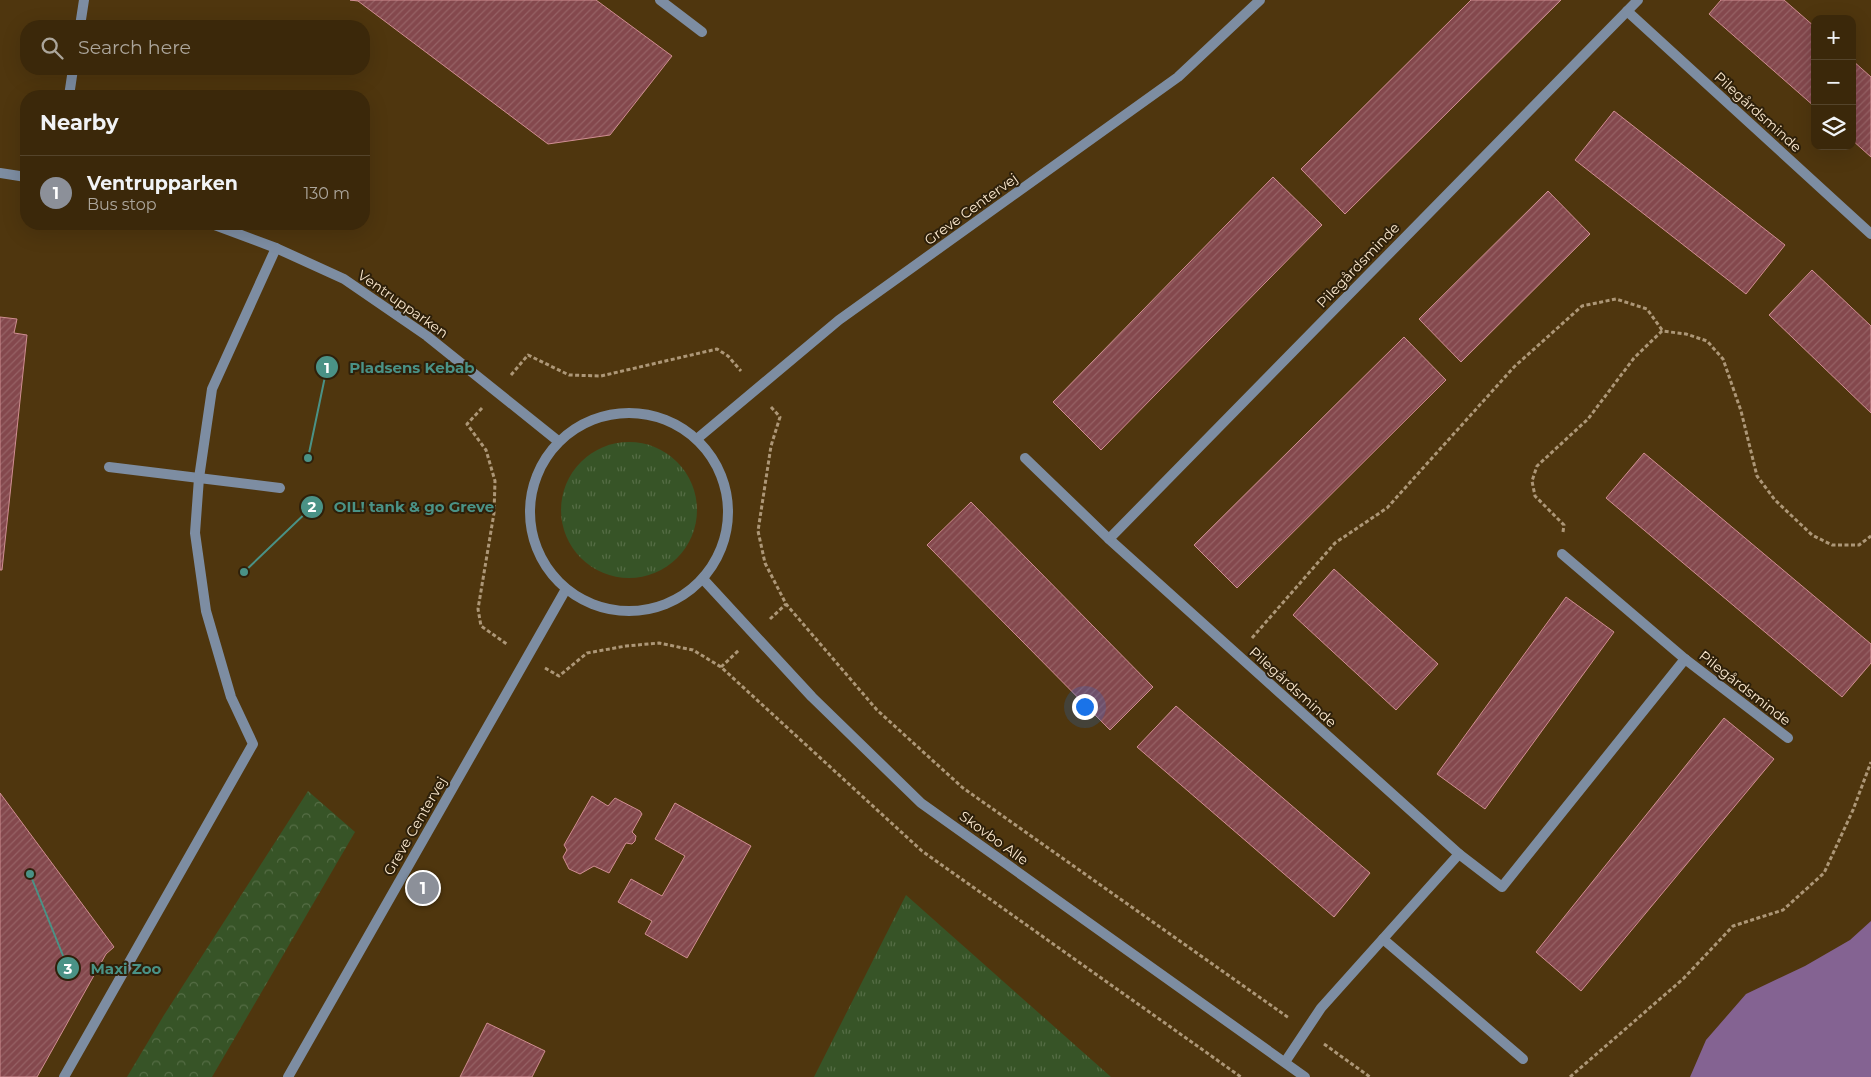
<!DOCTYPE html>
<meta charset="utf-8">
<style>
body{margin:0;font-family:Montserrat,sans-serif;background:#423013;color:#f1f3f6}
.controls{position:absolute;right:15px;top:15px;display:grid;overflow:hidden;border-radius:10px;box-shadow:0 5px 20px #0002}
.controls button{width:45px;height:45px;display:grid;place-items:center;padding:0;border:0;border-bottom:1px solid #54442b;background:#3b280a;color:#f1f3f6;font:25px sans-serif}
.you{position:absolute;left:1084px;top:706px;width:18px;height:18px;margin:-12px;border:4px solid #fff;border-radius:50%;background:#1a73e8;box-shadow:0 0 0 8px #1a73e833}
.badge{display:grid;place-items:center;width:32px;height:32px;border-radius:50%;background:#8c9099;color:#fff;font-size:16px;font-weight:700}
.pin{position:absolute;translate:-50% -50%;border:2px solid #fff;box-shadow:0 1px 5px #0006}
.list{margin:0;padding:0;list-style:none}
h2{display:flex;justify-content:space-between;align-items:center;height:65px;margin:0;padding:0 20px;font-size:21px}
h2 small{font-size:16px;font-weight:400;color:#aca69c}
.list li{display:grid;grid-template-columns:32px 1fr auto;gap:15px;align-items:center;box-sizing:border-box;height:75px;padding:0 20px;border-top:1px solid #54442b}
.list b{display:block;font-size:19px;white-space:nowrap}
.list p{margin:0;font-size:16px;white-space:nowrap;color:#aca69c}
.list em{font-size:16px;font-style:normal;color:#aca69c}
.icon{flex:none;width:28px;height:28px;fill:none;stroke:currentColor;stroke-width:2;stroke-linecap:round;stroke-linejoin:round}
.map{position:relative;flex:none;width:1871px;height:1077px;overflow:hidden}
.search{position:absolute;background:#3b280a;box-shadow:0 5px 20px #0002;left:20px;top:20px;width:350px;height:55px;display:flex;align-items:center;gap:12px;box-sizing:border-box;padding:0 18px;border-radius:20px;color:#aca69c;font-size:19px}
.panel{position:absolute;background:#3b280a;box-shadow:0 5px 20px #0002;left:20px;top:90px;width:350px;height:140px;border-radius:20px}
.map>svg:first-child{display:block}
</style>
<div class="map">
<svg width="1871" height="1077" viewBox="0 0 1871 1077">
<defs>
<pattern id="grass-tufts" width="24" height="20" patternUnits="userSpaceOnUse" patternTransform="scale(1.25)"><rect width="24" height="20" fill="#375427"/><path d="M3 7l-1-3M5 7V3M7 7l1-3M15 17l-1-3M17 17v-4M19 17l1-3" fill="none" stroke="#556d45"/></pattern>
<pattern id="forest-crowns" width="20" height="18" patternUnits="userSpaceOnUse" patternTransform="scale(1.25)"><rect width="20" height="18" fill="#375427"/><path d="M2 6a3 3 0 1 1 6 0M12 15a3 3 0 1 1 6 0" fill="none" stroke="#556d45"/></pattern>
<pattern id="building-hatch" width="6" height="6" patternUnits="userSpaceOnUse" patternTransform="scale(1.25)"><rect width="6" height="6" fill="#84484d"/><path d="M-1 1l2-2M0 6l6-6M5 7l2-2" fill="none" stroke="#966265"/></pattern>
</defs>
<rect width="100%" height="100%" fill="#4f360e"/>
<g fill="url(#grass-tufts)">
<circle cx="629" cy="510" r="68"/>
<polygon points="906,895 1111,1077 814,1077"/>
</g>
<polygon fill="url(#forest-crowns)" points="308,791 355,832 212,1077 127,1077 164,1015"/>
<polygon fill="#846392" points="1871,921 1871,1077 1690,1077 1706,1040 1746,994 1805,966 1850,940"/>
<g fill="url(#building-hatch)" stroke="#d08e92">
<polygon points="350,0 596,0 672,56 610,135 548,144 358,1"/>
<polygon points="1471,0 1561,0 1345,214 1301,169"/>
<polygon points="1721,0 1784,0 1815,27 1815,107 1709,14"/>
<polygon points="1852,60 1871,77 1871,157 1852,140"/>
<polygon points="1614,111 1785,245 1746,294 1575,160"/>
<polygon points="1273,177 1322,225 1101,450 1053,402"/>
<polygon points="1548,191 1590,234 1461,362 1419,319"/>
<polygon points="1812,270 1871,326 1871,413 1769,315"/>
<polygon points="0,317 17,319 14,333 27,335 2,570 0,570"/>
<polygon points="1404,337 1446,380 1237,588 1194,545"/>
<polygon points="1644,453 1871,644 1871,663 1842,697 1606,498"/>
<polygon points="971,502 1153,687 1110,730 927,545"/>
<polygon points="1334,569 1438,664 1396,710 1293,615"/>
<polygon points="1566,597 1614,632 1485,809 1437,774"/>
<polygon points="1176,706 1370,873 1334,917 1137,747"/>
<polygon points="1724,718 1774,759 1581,991 1536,952"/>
<polygon points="0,793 114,947 106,954 37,1077 0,1077"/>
<polygon points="592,796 608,806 615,798 640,811 642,814 632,832 636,836 635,841 632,844 626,843 609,873 594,866 580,874 569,869 563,857 567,850 564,845"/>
<polygon points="675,803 751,846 687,958 645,934 652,921 618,902 631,879 662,896 685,856 655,839"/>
<polygon points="487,1023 545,1051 532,1077 460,1077"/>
</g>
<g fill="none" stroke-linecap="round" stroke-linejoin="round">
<g stroke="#ad9777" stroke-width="3" stroke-dasharray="4 2.5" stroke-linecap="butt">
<polyline points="511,375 528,355 569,375 601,376 717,349 728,356 741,371"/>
<polyline points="771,407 780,417 771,446 758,531 765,563 786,604 877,710 963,788 1289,1018"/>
<polyline points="482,408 467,424 486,450 495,481 494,513 478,609 481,626 508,645"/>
<polyline points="1563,532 1564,525 1535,496 1532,481 1537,466 1588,419 1634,358 1662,331 1686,334 1707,341 1723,359 1741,411 1757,476 1775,500 1812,535 1832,545 1859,545 1871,536"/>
<polyline points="770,619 786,604"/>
<polyline points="1252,638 1335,543 1387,508 1514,367 1582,306 1616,299 1647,309 1662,330"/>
<polyline points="721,667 739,650"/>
<polyline points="545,668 559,676 587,653 626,646 659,643 693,650 721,667 922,851 1241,1077"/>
<polyline points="1324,1044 1370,1077"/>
<polyline points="1570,1077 1683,979 1733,926 1783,910 1824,873 1853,810 1871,762"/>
</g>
<g stroke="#7d8da2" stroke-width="10">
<polyline points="660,0 702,32"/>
<polyline points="109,467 280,488"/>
<polyline points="1383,939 1523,1059"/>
<polyline points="64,1077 253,744 231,697 206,611 195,533 199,478 212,389 276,248"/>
</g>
<g stroke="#7d8da2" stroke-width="10">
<polyline points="1638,0 1109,539 1459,854 1502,887 1685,659"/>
<polyline points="1627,11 1871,234"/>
<polyline points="80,26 84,0"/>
<polyline points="69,96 73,69"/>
<polyline points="1025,458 1109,539"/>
<polyline points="1562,554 1685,659 1788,738"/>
<polyline points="1285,1062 1321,1008 1459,854"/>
</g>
<g stroke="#7d8da2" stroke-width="10">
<polyline points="0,173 26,177"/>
<polyline points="212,224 276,248 344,279 427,336 558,441"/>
<circle cx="629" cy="512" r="99"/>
<polyline points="698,438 839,320 1178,77 1260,0"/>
<polyline points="703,579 812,697 921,803 1305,1077"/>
<polyline points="288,1077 566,589"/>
</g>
</g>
<g text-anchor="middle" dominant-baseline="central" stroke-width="4" stroke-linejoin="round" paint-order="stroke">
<g font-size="14" fill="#fbe8ce" stroke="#2e200a">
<text transform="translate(1758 112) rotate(42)">Pilegårdsminde</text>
<text transform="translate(971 209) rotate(-36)">Greve Centervej</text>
<text transform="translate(1358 265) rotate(-46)">Pilegårdsminde</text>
<text transform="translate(403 304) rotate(35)">Ventrupparken</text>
<text transform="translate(1293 687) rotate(42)">Pilegårdsminde</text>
<text transform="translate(1745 688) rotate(38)">Pilegårdsminde</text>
<text transform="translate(415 826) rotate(-60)">Greve Centervej</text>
<text transform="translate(994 838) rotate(36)">Skovbo Alle</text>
</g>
</g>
<path fill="none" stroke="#4a9286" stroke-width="2" d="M308 458L327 367M244 572L312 507M30 874L68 968"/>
<g fill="#4a9286" stroke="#2e200a" stroke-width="2">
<circle cx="308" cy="458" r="5"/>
<circle cx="244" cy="572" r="5"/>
<circle cx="30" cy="874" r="5"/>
<circle cx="327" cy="367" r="12"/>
<circle cx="312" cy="507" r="12"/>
<circle cx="68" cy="968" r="12"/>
</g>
<g font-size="15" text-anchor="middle" font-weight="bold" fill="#fff">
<text x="327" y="373">1</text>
<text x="312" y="512">2</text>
<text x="68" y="974">3</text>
</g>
<g font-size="15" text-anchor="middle" font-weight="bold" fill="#4a9286" stroke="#2e200a" stroke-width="4" stroke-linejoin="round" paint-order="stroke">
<text x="412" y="373">Pladsens Kebab</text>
<text x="414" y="512">OIL! tank &amp; go Greve</text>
<text x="126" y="974">Maxi Zoo</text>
</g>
</svg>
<div class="controls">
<button>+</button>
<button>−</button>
<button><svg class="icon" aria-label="layers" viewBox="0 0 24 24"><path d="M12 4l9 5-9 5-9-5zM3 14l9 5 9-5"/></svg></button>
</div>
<div class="you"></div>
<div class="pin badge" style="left:423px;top:888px">1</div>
<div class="search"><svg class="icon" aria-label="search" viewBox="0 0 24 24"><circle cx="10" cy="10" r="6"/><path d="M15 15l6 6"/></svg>Search here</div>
<section class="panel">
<h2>Nearby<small></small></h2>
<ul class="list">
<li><span class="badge">1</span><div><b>Ventrupparken</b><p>Bus stop</p></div><em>130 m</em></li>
</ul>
</section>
</div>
